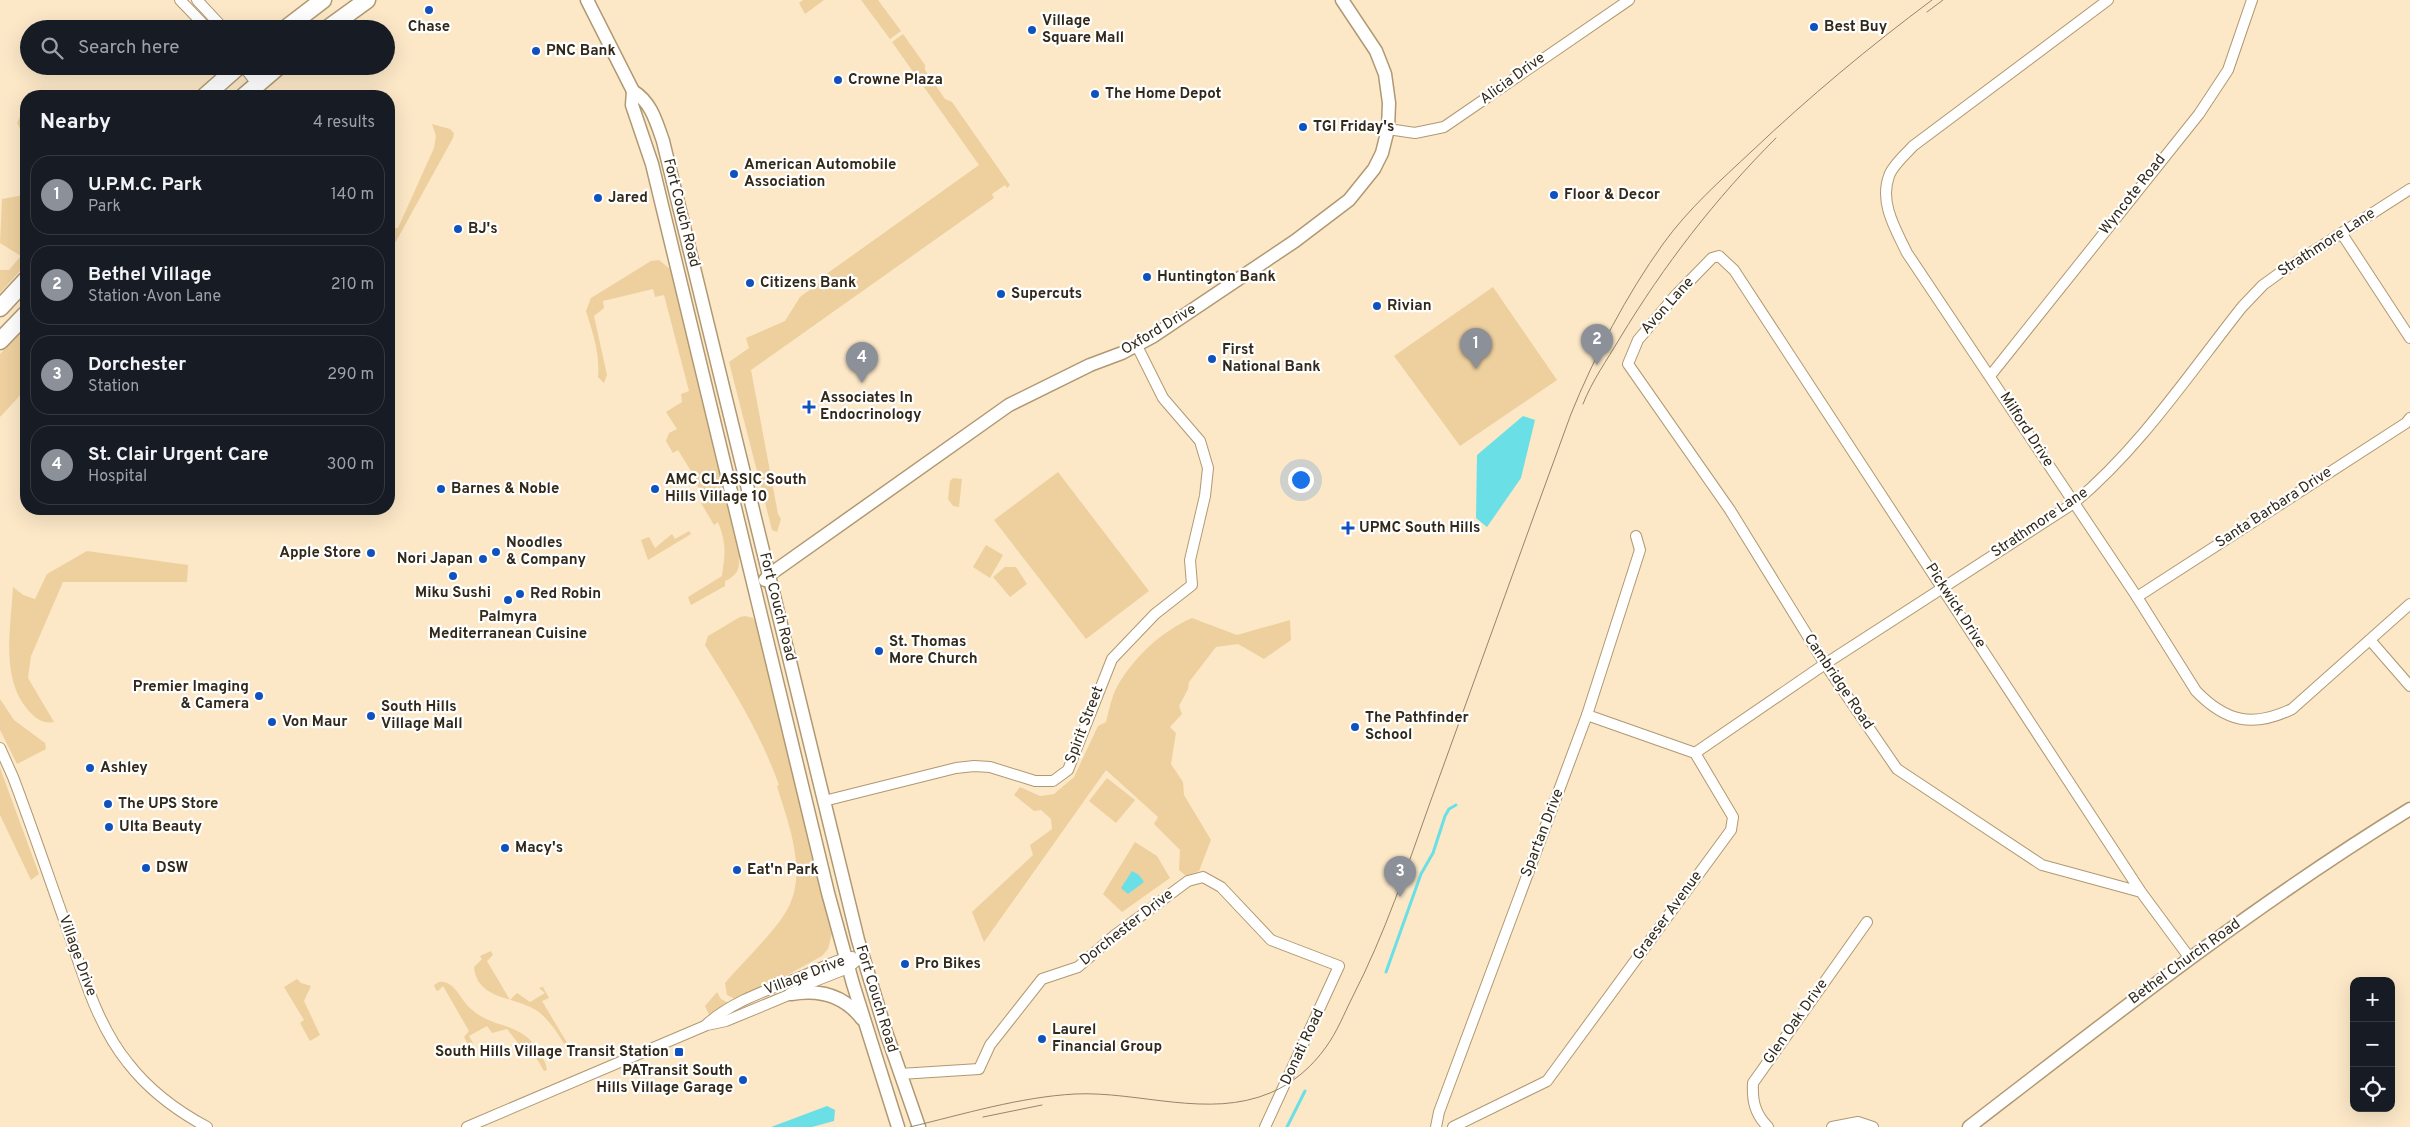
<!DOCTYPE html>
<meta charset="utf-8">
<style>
body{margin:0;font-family:Overpass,sans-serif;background:#242831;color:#f1f3f6}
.controls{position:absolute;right:15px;bottom:15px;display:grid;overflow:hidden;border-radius:10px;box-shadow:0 5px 20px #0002}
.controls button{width:45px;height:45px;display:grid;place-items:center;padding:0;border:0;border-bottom:1px solid #363941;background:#171b24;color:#f1f3f6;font:25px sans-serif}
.you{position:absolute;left:1300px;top:479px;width:18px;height:18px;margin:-12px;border:4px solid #fff;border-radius:50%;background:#1a73e8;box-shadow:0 0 0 8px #1a73e833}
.badge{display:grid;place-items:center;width:32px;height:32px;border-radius:50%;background:#8c9099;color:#fff;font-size:16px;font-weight:700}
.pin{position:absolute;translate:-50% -41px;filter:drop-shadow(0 1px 2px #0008)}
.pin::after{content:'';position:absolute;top:26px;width:18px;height:15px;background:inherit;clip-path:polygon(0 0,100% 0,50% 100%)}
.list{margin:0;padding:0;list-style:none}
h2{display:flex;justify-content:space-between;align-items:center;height:65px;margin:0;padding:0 20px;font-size:21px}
h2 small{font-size:16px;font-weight:400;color:#9ea1a6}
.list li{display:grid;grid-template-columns:32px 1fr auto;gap:15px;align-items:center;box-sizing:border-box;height:80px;margin:0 10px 10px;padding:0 10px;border:1px solid #363941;border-radius:20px}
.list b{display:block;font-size:19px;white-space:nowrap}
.list p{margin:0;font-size:16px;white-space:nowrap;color:#9ea1a6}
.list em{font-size:16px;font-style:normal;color:#9ea1a6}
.icon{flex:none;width:28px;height:28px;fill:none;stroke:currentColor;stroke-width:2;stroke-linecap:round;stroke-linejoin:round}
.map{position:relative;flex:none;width:2410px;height:1127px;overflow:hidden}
.search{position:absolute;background:#171b24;box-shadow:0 5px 20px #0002;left:20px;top:20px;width:375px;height:55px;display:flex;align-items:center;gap:12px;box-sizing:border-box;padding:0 18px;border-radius:28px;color:#9ea1a6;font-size:19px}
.panel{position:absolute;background:#171b24;box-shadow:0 5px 20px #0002;left:20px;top:90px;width:375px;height:425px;border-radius:20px}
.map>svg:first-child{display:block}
</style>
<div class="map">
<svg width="2410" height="1127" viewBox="0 0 2410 1127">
<rect width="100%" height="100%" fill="#fce8c7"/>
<g fill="#edd09e">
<polygon points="803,0 824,0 805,14 799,3"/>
<polygon points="861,0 878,0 901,31 890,39"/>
<polygon points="903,34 925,65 925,70 945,99 952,102 1010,185 1007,188 1005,185 992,194 994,198 751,370 778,514 781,519 777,532 772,530 729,362 749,348 746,338 785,321 800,297 823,280 825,275 979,165 892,42"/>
<polygon points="26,104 26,140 17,123"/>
<polygon points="432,124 450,129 454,133 453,138 389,254 389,229 398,228 434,148 436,136"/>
<polygon points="26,186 26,264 0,293 0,270 9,270 21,256 0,243 2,199 24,195"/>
<path d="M659 260 670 269 739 555C740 568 738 575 725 581V586L691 605 688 597 722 576C725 553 727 545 718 522L714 525 701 503 705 499 697 485 699 484 678 450 673 453 666 441 669 433 677 429 666 412 682 402 681 394 689 391 664 295 655 297 653 289 603 301 604 308 594 316 607 375 604 383 598 377C600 353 593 334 586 311L591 298 651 261Z"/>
<polygon points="1493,287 1557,380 1460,446 1394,356"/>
<polygon points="26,326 26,389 0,417 0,354"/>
<polygon points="1058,472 1149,591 1086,639 994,520"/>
<polygon points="953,478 962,479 959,507 953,506 948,499 950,481"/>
<polygon points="689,531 691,534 648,560 641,540 649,537 655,548 672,534 675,539"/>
<polygon points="986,545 1003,555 990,578 973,567"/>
<path d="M87 551 188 565 187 582H63L31 656 28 678 54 722C42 724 35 718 28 710 0 678 11 626 13 587L23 595 35 599 47 574Z"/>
<polygon points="1005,567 1016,567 1027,584 1010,597 993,577"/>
<path d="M745 616 753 618 756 622 832 933 828 949 822 956 780 979V981L735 999 727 995 725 983C742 963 779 928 789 906 807 869 788 823 777 786L779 785C760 733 735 692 705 645L708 636 740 617Z"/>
<path d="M1192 618 1237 635 1290 620 1291 640 1264 659 1238 644 1216 647 1189 682 1188 689 1179 706 1182 714 1170 727 1176 733 1171 764 1183 782 1184 795 1211 840 1199 871 1186 876 1179 870 1180 850 1154 824 1158 817 1106 770 984 942 972 912 1033 855 1030 845 1052 829 1051 819 1041 810 1034 811 1014 795 1020 787 1040 796 1054 794 1074 777 1098 726 1106 722C1109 710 1112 695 1118 685 1135 656 1162 631 1192 618Z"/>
<polygon points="0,699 14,720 45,743 46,749 17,764 0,730"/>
<polygon points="0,768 39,874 31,880 0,815"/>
<polygon points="1107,778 1135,800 1116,823 1089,801"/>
<polygon points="1135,842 1157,856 1170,878 1122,912 1103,894"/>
<path d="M491 951 493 955 487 961 510 1000 517 993 530 1002 545 993 539 988 543 987 549 998 542 1001 575 1056H572C562 1041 554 1025 540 1013 520 996 477 1002 474 967L482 959 480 956Z"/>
<polygon points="297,979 301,983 311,986 304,1001 320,1035 310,1041 300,1023 304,1020 284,987"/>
<path d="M439 982C454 980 460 999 470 1008 494 1031 519 1019 540 1052 543 1058 546 1063 547 1070L544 1071 527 1042 521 1047 507 1029 492 1033 487 1026 469 1036 473 1043 468 1045 464 1037 469 1031 443 986 438 991 436 990 434 985Z"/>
<polygon points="717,992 721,999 732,1005 709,1015 705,1006"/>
</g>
<g fill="#6adfe6">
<polygon points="1523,416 1535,420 1521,478 1487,527 1476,518 1477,455"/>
<polygon points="1132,871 1139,875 1144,882 1128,894 1121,888"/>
<polygon points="827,1106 835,1110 834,1121 812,1127 771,1127"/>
</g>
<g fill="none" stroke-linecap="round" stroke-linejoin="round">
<g stroke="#6adfe6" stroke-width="3">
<polyline points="1386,972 1421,874 1433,853 1445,816 1449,809 1456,805"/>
<polyline points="1287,1127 1305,1091"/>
</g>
<g stroke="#b09972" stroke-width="12">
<g id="minor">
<polyline points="180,0 208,29"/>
<polyline points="197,0 224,29"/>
<path d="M2108 0 1913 146C1906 154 1892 166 1889 176 1879 203 1896 230 1907 253L2137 597 2196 691C2226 722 2253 728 2292 709L2410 604"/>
<polyline points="243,66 258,85"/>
<polyline points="1388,129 1415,133 1444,127 1629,0"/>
<polyline points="2342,234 2410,338"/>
<polyline points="1990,376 2199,114 2228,70 2252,0"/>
<polyline points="2137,597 2406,423 2410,418"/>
<polyline points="2370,640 2410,686"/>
<path d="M0 748 13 777C32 827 49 878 67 928 83 974 97 1025 128 1063 149 1090 177 1111 207 1127"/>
<path d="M1695 753 1825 664 2074 503C2140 448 2189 374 2242 307L2263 285 2281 272 2410 189"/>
<polyline points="824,801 956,768 974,766 990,767 1035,781 1053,781 1068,770 1112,659 1155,614 1192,585 1190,560 1205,496 1208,468 1200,441 1163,398 1137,346"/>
<polyline points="2141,892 2042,865 1897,769 1825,664 1730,510 1628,364 1638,340 1674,297 1712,258 1719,256 1734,270 2141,892 2189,957"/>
<path d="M707 1024C734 1000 771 989 805 975 820 969 836 959 852 957"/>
<polyline points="900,1074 979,1069 990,1045 1042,979 1078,967 1115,935 1188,881 1203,877 1221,887 1271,940 1339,966 1265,1127"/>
<polyline points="467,1127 707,1025 726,1021 791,994 805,985 848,968 862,956"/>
<polyline points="1436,1127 1439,1112 1587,715 1640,550 1636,536"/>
<polyline points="1453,1127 1547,1081 1731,830 1733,817 1695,753 1587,715"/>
<path d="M1768 1127C1755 1114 1752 1101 1753 1083L1867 922"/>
<polyline points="1832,1127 1858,1122 1873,1127"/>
</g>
</g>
<g stroke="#b09972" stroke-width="15">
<g id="tertiary">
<path d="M587 0 633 91C651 102 656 121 663 141L858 940 886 1032 919 1127"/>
<polyline points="633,91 632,105 652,164 828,893 853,984 898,1127"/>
<polyline points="765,580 769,575 1009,405 1090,365 1122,353 1152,337 1295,241 1349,200 1374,169 1382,153 1388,129 1389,103 1385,74 1376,51 1342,0"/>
<path d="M791 994C819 989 844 995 862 1019"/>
<path d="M1969 1127C2113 1016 2255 904 2410 809"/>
</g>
</g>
<g stroke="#b09972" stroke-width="19">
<g id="primary">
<polyline points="285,29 323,0"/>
<polyline points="327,29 367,0"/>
<polyline points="205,96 239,66"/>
<polyline points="244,96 279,66"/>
<polyline points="0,308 26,280"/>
<polyline points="0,341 26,314"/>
</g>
</g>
<use href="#minor" stroke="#fff" stroke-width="10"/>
<use href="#tertiary" stroke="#fff" stroke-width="12"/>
<use href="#primary" stroke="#fff" stroke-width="16"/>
<g stroke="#93856d" stroke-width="1">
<polyline points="1927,12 1943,0"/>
<path d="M1583 404C1592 381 1607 360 1620 338 1664 265 1715 199 1776 138"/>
<polyline points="983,1117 1042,1105"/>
<path d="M910 1127C964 1114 1020 1097 1075 1094 1139 1091 1208 1119 1270 1093 1292 1084 1312 1067 1326 1047 1337 1032 1344 1014 1352 998 1385 934 1407 867 1431 800 1478 671 1524 542 1571 414 1594 357 1627 294 1663 244 1688 209 1721 180 1752 151 1809 97 1869 47 1932 0"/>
</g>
</g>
<g fill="#1052bd" stroke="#fff" stroke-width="2">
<circle cx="429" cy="10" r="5"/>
<circle cx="1814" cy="27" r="5"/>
<circle cx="1032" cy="30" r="5"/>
<circle cx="536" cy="51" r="5"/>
<circle cx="838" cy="80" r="5"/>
<circle cx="1095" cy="94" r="5"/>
<circle cx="1303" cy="127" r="5"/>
<circle cx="734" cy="174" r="5"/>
<circle cx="1554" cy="195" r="5"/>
<circle cx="598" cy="198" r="5"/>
<circle cx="458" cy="229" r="5"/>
<circle cx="1147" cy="277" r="5"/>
<circle cx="750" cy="283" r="5"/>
<circle cx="1001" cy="294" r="5"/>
<circle cx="1377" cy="306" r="5"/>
<circle cx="1212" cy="359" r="5"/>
<path d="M806.5 399.5h5v5h5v5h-5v5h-5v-5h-5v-5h5z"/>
<circle cx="441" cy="489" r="5"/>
<circle cx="655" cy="489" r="5"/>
<path d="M1345.5 520.5h5v5h5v5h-5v5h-5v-5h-5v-5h5z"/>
<circle cx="496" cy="552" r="5"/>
<circle cx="371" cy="553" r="5"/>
<circle cx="483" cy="559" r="5"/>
<circle cx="453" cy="576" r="5"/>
<circle cx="520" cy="594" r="5"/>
<circle cx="508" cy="600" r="5"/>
<circle cx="879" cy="651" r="5"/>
<circle cx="259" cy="696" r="5"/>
<circle cx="371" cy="716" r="5"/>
<circle cx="272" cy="722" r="5"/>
<circle cx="1355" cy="727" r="5"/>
<circle cx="90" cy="768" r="5"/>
<circle cx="108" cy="804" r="5"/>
<circle cx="109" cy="827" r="5"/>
<circle cx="505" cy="848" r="5"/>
<circle cx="146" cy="868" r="5"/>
<circle cx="737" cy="870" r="5"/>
<circle cx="905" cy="964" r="5"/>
<circle cx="1042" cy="1039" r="5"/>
<rect x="674" y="1047" width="10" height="10" rx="2.5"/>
<circle cx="743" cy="1080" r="5"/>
</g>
<g text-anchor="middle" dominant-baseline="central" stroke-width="4.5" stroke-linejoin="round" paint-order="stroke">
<g font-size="15" font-weight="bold" fill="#322919" stroke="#fff" text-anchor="start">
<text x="1042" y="21">Village<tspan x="1042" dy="17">Square Mall</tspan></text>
<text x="429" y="27" text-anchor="middle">Chase</text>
<text x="1824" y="27">Best Buy</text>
<text x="546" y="51">PNC Bank</text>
<text x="848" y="80">Crowne Plaza</text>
<text x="1105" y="94">The Home Depot</text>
<text x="1313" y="127">TGI Friday's</text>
<text x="744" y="165">American Automobile<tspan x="744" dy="17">Association</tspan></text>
<text x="1564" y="195">Floor &amp; Decor</text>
<text x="608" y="198">Jared</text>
<text x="468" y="229">BJ's</text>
<text x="1157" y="277">Huntington Bank</text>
<text x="760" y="283">Citizens Bank</text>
<text x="1011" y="294">Supercuts</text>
<text x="1387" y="306">Rivian</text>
<text x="1222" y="350">First<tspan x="1222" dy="17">National Bank</tspan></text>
<text x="820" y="398">Associates In<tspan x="820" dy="17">Endocrinology</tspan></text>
<text x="665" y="480">AMC CLASSIC South<tspan x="665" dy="17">Hills Village 10</tspan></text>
<text x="451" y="489">Barnes &amp; Noble</text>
<text x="1359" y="528">UPMC South Hills</text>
<text x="506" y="543">Noodles<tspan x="506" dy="17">&amp; Company</tspan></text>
<text x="361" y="553" text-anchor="end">Apple Store</text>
<text x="473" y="559" text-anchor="end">Nori Japan</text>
<text x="453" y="593" text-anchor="middle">Miku Sushi</text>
<text x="530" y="594">Red Robin</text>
<text x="508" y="617" text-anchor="middle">Palmyra<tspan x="508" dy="17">Mediterranean Cuisine</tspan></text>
<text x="889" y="642">St. Thomas<tspan x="889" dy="17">More Church</tspan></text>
<text x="249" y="687" text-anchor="end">Premier Imaging<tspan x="249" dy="17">&amp; Camera</tspan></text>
<text x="381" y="707">South Hills<tspan x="381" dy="17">Village Mall</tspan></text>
<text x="1365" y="718">The Pathfinder<tspan x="1365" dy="17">School</tspan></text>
<text x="282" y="722">Von Maur</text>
<text x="100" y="768">Ashley</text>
<text x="118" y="804">The UPS Store</text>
<text x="119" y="827">Ulta Beauty</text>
<text x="515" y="848">Macy's</text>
<text x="156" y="868">DSW</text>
<text x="747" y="870">Eat'n Park</text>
<text x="915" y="964">Pro Bikes</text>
<text x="1052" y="1030">Laurel<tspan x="1052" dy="17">Financial Group</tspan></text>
<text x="669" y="1052" text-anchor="end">South Hills Village Transit Station</text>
<text x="733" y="1071" text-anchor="end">PATransit South<tspan x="733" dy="17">Hills Village Garage</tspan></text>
</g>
<g font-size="15" fill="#322919" stroke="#fff">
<text transform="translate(1513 79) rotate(-36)">Alicia Drive</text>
<text transform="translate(2133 195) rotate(-52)">Wyncote Road</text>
<text transform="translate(681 213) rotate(76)">Fort Couch Road</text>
<text transform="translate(2327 243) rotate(-33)">Strathmore Lane</text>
<text transform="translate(1668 306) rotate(-48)">Avon Lane</text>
<text transform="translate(1159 330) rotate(-31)">Oxford Drive</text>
<text transform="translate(2026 430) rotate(57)">Milford Drive</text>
<text transform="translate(2274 508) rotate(-33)">Santa Barbara Drive</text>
<text transform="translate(2040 523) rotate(-34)">Strathmore Lane</text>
<text transform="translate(1955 606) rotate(57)">Pickwick Drive</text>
<text transform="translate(777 607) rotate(76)">Fort Couch Road</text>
<text transform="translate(1838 682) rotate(56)">Cambridge Road</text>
<text transform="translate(1085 725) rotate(-69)">Spirit Street</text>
<text transform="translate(1543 833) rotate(-69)">Spartan Drive</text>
<text transform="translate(1668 916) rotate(-54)">Graeser Avenue</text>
<text transform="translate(1127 928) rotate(-38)">Dorchester Drive</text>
<text transform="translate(77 956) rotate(70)">Village Drive</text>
<text transform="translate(2185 962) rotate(-36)">Bethel Church Road</text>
<text transform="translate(805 976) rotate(-21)">Village Drive</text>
<text transform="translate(876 999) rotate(73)">Fort Couch Road</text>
<text transform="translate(1796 1022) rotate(-55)">Glen Oak Drive</text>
<text transform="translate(1303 1047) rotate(-65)">Donati Road</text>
</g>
</g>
</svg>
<div class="controls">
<button>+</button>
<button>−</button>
<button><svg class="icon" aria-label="locate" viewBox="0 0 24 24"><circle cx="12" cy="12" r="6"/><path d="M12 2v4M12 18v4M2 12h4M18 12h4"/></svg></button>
</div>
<div class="you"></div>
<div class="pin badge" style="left:1476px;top:369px">1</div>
<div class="pin badge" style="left:1597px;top:365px">2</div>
<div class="pin badge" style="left:1400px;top:897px">3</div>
<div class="pin badge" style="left:862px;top:383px">4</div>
<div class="search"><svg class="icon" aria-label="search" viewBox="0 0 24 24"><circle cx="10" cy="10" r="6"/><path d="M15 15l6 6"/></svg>Search here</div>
<section class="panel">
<h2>Nearby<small>4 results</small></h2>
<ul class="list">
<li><span class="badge">1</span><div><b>U.P.M.C. Park</b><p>Park</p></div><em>140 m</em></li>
<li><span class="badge">2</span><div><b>Bethel Village</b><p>Station · Avon Lane</p></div><em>210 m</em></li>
<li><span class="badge">3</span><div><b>Dorchester</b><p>Station</p></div><em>290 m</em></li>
<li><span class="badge">4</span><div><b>St. Clair Urgent Care</b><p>Hospital</p></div><em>300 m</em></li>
</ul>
</section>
</div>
